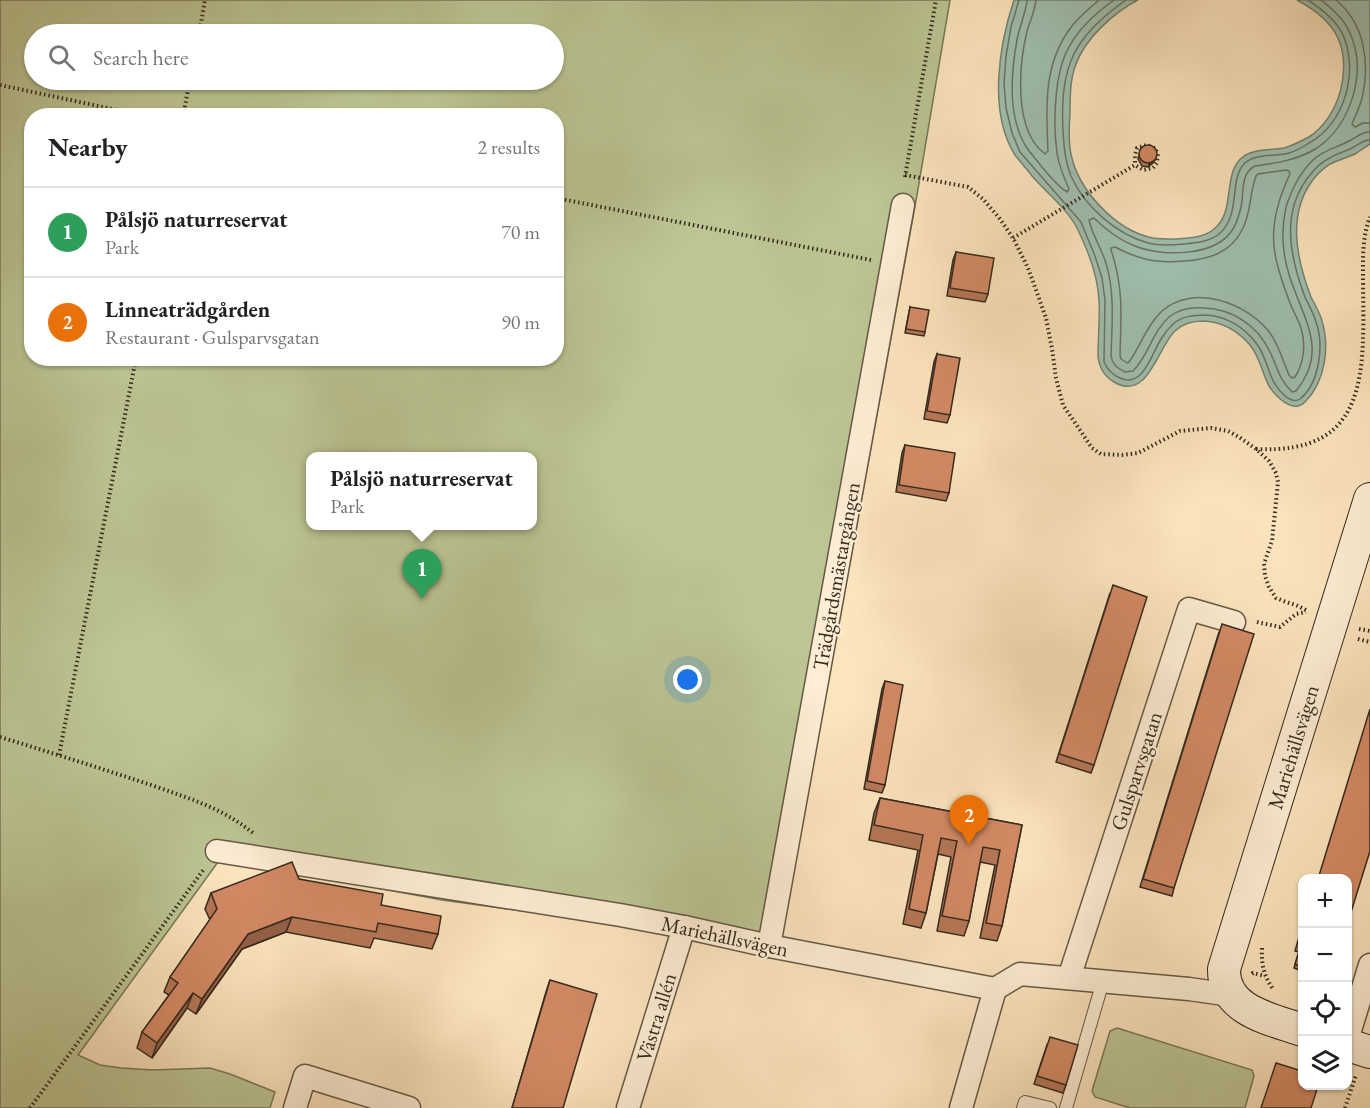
<!DOCTYPE html>
<meta charset="utf-8">
<style>
body{margin:0;font-family:"EB Garamond",serif;background:#f6f6f6;color:#202124}
.controls{position:absolute;right:18px;bottom:18px;display:grid;overflow:hidden;border-radius:12px;box-shadow:0 2px 4px #0004}
.controls button{width:54px;height:54px;display:grid;place-items:center;padding:0;border:0;border-bottom:2px solid #e0e0e0;background:#fff;color:#202124;font:30px sans-serif}
.you{position:absolute;left:688px;top:680px;width:21px;height:21px;margin:-15px;border:4px solid #fff;border-radius:50%;background:#1a73e8;box-shadow:0 0 0 9px #1a73e833}
.badge{display:grid;place-items:center;width:39px;height:39px;border-radius:50%;background:#8f2418;color:#fff;font-size:20px;font-weight:700}
.pin{position:absolute;translate:-50% -50px;filter:drop-shadow(0 2px 3px #0008)}
.pin::after{content:'';position:absolute;top:32px;width:21px;height:18px;background:inherit;clip-path:polygon(0 0,100% 0,50% 100%)}
.popup{position:absolute;left:306px;top:452px;width:231px;height:78px;box-sizing:border-box;display:grid;place-content:center;border-radius:12px;background:#fff;filter:drop-shadow(0 2px 4px #0005);font-size:20px;white-space:nowrap;color:#757577}
.popup b{font-size:22px;color:#202124}
.popup::after{content:'';position:absolute;left:50%;top:100%;margin-left:-12px;border:12px solid transparent;border-top-color:#fff}
.list{margin:0;padding:0;list-style:none}
h2{display:flex;justify-content:space-between;align-items:center;height:78px;margin:0;padding:0 24px;font-size:26px}
h2 small{font-size:20px;font-weight:400;color:#757577}
.list li{display:grid;grid-template-columns:39px 1fr auto;gap:18px;align-items:center;box-sizing:border-box;height:90px;padding:0 24px;border-top:2px solid #e0e0e0}
.list b{display:block;font-size:22px;white-space:nowrap}
.list p{margin:0;font-size:20px;white-space:nowrap;color:#757577}
.list em{font-size:20px;font-style:normal;color:#757577}
.icon{flex:none;width:33px;height:33px;fill:none;stroke:currentColor;stroke-width:2;stroke-linecap:round;stroke-linejoin:round}
.map{position:relative;flex:none;width:1370px;height:1108px;overflow:hidden}
.search{position:absolute;background:#fff;box-shadow:0 2px 4px #0004;left:24px;top:24px;width:540px;height:66px;display:flex;align-items:center;gap:15px;box-sizing:border-box;padding:0 21px;border-radius:33px;color:#757577;font-size:22px}
.panel{position:absolute;background:#fff;box-shadow:0 2px 4px #0004;left:24px;top:108px;width:540px;height:258px;border-radius:24px}
.map>svg:first-child{display:block}
</style>
<div class="map">
<svg width="1370" height="1108" viewBox="0 0 1370 1108">
<rect width="100%" height="100%" fill="#fce4bd"/>
<filter id="stains"><feTurbulence type="fractalNoise" baseFrequency=".00333" numOctaves="4"/><feColorMatrix values="0 0 0 0 .2 0 0 0 0 .09 0 0 0 0 .02 0 0 0 .5 -.17"/></filter>
<radialGradient id="worn" r=".72"><stop offset=".6" stop-color="#630" stop-opacity="0"/><stop offset="1" stop-color="#630" stop-opacity=".3"/></radialGradient>
<g fill="#bcc593" stroke="#787859" stroke-width="1.5" fill-rule="evenodd">
<path d="M0 0H950L917 195 784 924 758 934 665 930 442 900 297 873 226 851 78 1055 100 1065 121 1068 153 1070 210 1068 230 1074 275 1092 270 1108H0ZM34 34H554V80H34ZM32 116H556V358H32ZM311 456H533V526H311Z"/>
<polygon points="1117,1028 1252,1070 1254,1076 1245,1108 1130,1108 1095,1097 1092,1091 1110,1031"/>
</g>
<path fill="#9fbfae" stroke="#748375" stroke-width="1.5" d="M1014 0H1138C1114 12 1085 39 1076 64 1070 79 1070 97 1070 113 1069 127 1068 141 1071 154 1078 190 1116 231 1153 238 1160 239 1168 239 1175 239 1188 238 1204 238 1214 229 1237 211 1221 172 1244 156 1255 149 1271 150 1284 148 1292 146 1301 141 1309 137 1339 118 1353 68 1337 36 1329 20 1312 8 1297 0H1370V144C1365 147 1360 151 1355 154 1337 162 1331 160 1316 176 1286 211 1296 258 1311 297 1315 305 1320 313 1322 321 1330 348 1325 382 1305 402 1293 414 1276 397 1269 386 1262 373 1260 357 1250 345 1238 331 1223 322 1204 321 1193 321 1183 323 1175 331 1157 348 1148 402 1114 382 1104 376 1099 367 1098 356 1098 338 1100 319 1099 301 1098 276 1088 250 1077 228 1068 210 1046 192 1032 176 1027 169 1020 162 1015 155 988 112 999 45 1014 0Z"/>
<g fill="none" stroke-linecap="round" stroke-linejoin="round">
<g stroke="#6a7466" stroke-width="1.5">
<path d="M1019 0 1011 27 1006 56 1004 83 1006 108 1012 133 1020 152 1081 222 1095 256 1102 278 1105 300 1104 362C1107 369 1113 375 1120 378 1143 389 1152 353 1161 339 1164 334 1168 329 1172 325 1181 316 1194 315 1206 315 1226 316 1244 327 1256 343 1266 355 1267 371 1275 384 1279 391 1291 405 1300 399 1320 383 1324 344 1316 322 1314 314 1309 306 1305 297 1288 252 1279 204 1318 166 1328 157 1338 154 1350 149 1357 146 1362 140 1370 140"/>
<path d="M1027 0C1026 13 1019 27 1017 40 1011 73 1007 118 1027 148 1031 154 1037 160 1041 166 1049 175 1057 186 1067 192L1069 189C1064 178 1059 166 1057 153 1053 124 1054 73 1069 47 1079 28 1096 13 1114 0"/>
<path d="M1036 0C1035 11 1030 21 1027 31 1019 65 1013 130 1045 154L1048 151C1046 106 1043 63 1072 26 1080 16 1090 8 1099 0"/>
<path d="M1126 0C1073 38 1060 65 1063 131 1064 147 1065 161 1071 176 1084 206 1116 234 1148 243 1159 246 1173 245 1184 244 1196 243 1209 242 1219 234 1242 215 1228 179 1245 163 1256 153 1276 157 1289 153 1296 151 1303 147 1309 143 1345 124 1359 71 1343 35 1336 20 1322 9 1308 0"/>
<path d="M1321 0C1332 9 1343 18 1349 31 1368 70 1352 124 1317 148 1298 160 1277 163 1255 166 1240 173 1244 194 1241 207 1239 215 1237 223 1233 229 1216 257 1163 257 1135 246 1119 240 1106 230 1094 218L1089 220C1092 234 1101 248 1106 263 1115 293 1112 324 1111 356 1112 364 1118 369 1125 372L1133 371C1149 355 1152 332 1169 317 1179 309 1192 307 1204 308 1233 309 1258 326 1270 352 1278 368 1278 378 1292 392L1296 391C1331 348 1300 315 1288 271 1282 250 1281 229 1286 207 1292 189 1299 174 1313 160 1325 149 1336 148 1349 141 1357 137 1361 132 1370 132"/>
<path d="M1336 0C1365 24 1370 63 1362 98 1360 107 1355 116 1352 124L1355 127 1363 123H1370"/>
<path d="M1286 170 1289 171 1290 174C1278 199 1270 226 1275 254 1278 271 1284 287 1290 303 1293 311 1298 319 1301 328 1306 344 1304 363 1295 377L1292 378 1289 375C1283 361 1279 346 1270 333 1247 303 1194 283 1162 311 1147 325 1141 345 1129 362L1127 363 1121 359 1120 355C1121 317 1124 288 1111 250V248L1115 247C1124 252 1134 256 1145 259 1165 264 1201 262 1219 253 1229 248 1237 240 1242 230 1252 211 1249 194 1256 176L1258 174Z"/>
</g>
<g stroke="#665846" stroke-width="14">
<g id="lane">
<polyline points="1023,1108 1025,1102 1050,1108"/>
<polyline points="1066,1108 1103,981"/>
</g>
</g>
<g stroke="#665846" stroke-width="25">
<g id="street">
<polyline points="217,851 620,915 684,927 769,946 995,989 1020,974 1189,989 1231,995"/>
<polyline points="769,946 903,205"/>
<polyline points="1069,978 1189,609 1234,622"/>
<polyline points="1348,1037 1370,965"/>
<polyline points="295,1108 305,1076 409,1108"/>
<polyline points="628,1108 684,927"/>
<polyline points="961,1108 995,989"/>
</g>
</g>
<g stroke="#342a1f" stroke-width="34">
<g id="secondary">
<path d="M1302 1030C1271 1019 1223 1011 1224 969L1370 499"/>
<polyline points="1348,1045 1370,1052"/>
</g>
</g>
<g stroke="#342a1f" stroke-width="4" stroke-dasharray="1.5 3" stroke-linecap="butt">
<polyline points="199,34 205,0"/>
<polyline points="0,85 145,116"/>
<polyline points="183,116 190,80"/>
<polyline points="905,175 968,187 983,199 1000,219 1013,238 1028,268 1046,318 1052,349 1056,378 1063,405 1092,448 1101,454 1122,455 1138,453 1180,431 1211,428 1228,431 1239,437 1256,449 1269,461 1276,473 1278,482 1272,541 1264,564 1265,576 1269,587 1276,598 1286,602 1296,605 1308,611"/>
<polyline points="905,177 936,0"/>
<polyline points="556,198 871,260"/>
<polyline points="1013,238 1135,165 1143,170 1153,168 1157,163 1158,153 1153,147 1146,145 1137,148 1135,155 1135,165"/>
<path d="M1256 449C1370 455 1364 372 1363 280 1363 259 1362 237 1370 217"/>
<polyline points="1257,622 1280,627 1296,614 1306,612"/>
<polyline points="1359,629 1370,631"/>
<polyline points="1358,639 1370,642"/>
<path d="M0 737C52 753 103 769 154 786 191 799 222 808 253 833"/>
<polyline points="59,755 136,358"/>
<path d="M1262 948C1261 964 1264 976 1273 989"/>
<polyline points="1252,974 1253,973 1265,976"/>
<polyline points="30,1108 204,869"/>
<polyline points="1345,1108 1356,1075"/>
</g>
<use href="#lane" stroke="#fdedd4" stroke-width="12"/>
<use href="#street" stroke="#fdedd4" stroke-width="22"/>
<use href="#secondary" stroke="#fdedd4" stroke-width="32"/>
</g>
<g fill="#b57656" stroke="#342a1f" stroke-width="1.5">
<polygon points="1141,148 1154,162 1148,167 1142,166 1138,159"/>
<polygon points="956,252 988,294 985,302 947,296 953,260"/>
<polygon points="910,307 925,332 924,336 905,333"/>
<polygon points="937,354 950,415 947,423 924,419 934,362"/>
<polygon points="905,445 949,493 946,501 896,492 902,453"/>
<polygon points="1110,593 1094,765 1091,773 1056,762"/>
<polygon points="1219,632 1174,888 1172,896 1140,887"/>
<polygon points="885,681 885,785 882,793 864,789 882,689"/>
<polygon points="880,798 1022,825 1002,926 997,941 980,938 995,865 980,862 969,921 964,936 937,931 951,857 938,854 926,913 921,928 903,924 918,850 869,840 874,813"/>
<polygon points="299,879 381,905 438,934 432,949 374,938 370,948 286,932 242,949 196,1014 187,1008 152,1058 137,1048 142,1032 169,995 164,992 170,977 210,920 205,909 211,893"/>
<polygon points="1302,927 1302,971 1294,968 1299,952 1295,951"/>
<polygon points="550,980 563,1108 512,1108 546,992"/>
<polygon points="1047,1045 1066,1085 1063,1093 1034,1084"/>
</g>
<g fill="#936046" stroke="#342a1f" stroke-width="1.5">
<polygon points="1156,158 1154,162 1148,167 1150,163"/>
<polygon points="292,917 286,932 242,949 196,1014 202,999 248,934"/>
<polygon points="193,993 187,1008 152,1058 157,1043"/>
</g>
<g fill="#d28964" stroke="#342a1f" stroke-width="1.5">
<circle cx="1148" cy="154" r="9"/>
<polygon points="956,252 994,258 988,294 950,288"/>
<polygon points="910,307 929,310 925,332 906,329"/>
<polygon points="937,354 960,358 950,415 927,411"/>
<polygon points="905,445 955,453 949,493 899,485"/>
<polygon points="1113,585 1147,597 1094,765 1059,754"/>
<polygon points="1222,624 1254,634 1174,888 1143,879"/>
<polygon points="885,681 903,685 885,785 867,781"/>
<polygon points="1370,709 1370,851 1347,925 1347,879 1318,879"/>
<polygon points="880,798 1022,825 1002,926 986,923 1000,850 983,847 969,921 942,916 957,841 941,838 926,913 909,909 923,835 874,825"/>
<polygon points="292,862 299,879 383,894 381,905 441,916 438,934 378,923 376,932 292,917 248,934 202,999 193,993 157,1043 142,1032 178,983 170,977 217,909 211,893"/>
<polygon points="1302,929 1302,945 1298,943"/>
<polygon points="1300,948 1302,949 1302,967 1295,964"/>
<polygon points="550,980 597,994 563,1108 512,1108"/>
<polygon points="1050,1037 1078,1045 1066,1085 1037,1076"/>
<polygon points="1276,1063 1302,1071 1302,1086 1318,1086 1311,1108 1261,1108"/>
</g>
<g text-anchor="middle" dominant-baseline="central" stroke-width="4.5" stroke-linejoin="round" paint-order="stroke">
<g font-size="21" fill="#342a1f" stroke="#fdedd4">
<text transform="translate(836 576) rotate(-80)">Trädgårdsmästargången</text>
<text transform="translate(1293 747) rotate(-73)">Mariehällsvägen</text>
<text transform="translate(1136 771) rotate(-72)">Gulsparvsgatan</text>
<text transform="translate(725 936) rotate(12)">Mariehällsvägen</text>
<text transform="translate(656 1017) rotate(-73)">Västra allén</text>
</g>
</g>
<rect width="100%" height="100%" filter="url(#stains)"/>
<rect width="100%" height="100%" fill="url(#worn)"/>
</svg>
<div class="controls">
<button>+</button>
<button>−</button>
<button><svg class="icon" aria-label="locate" viewBox="0 0 24 24"><circle cx="12" cy="12" r="6"/><path d="M12 2v4M12 18v4M2 12h4M18 12h4"/></svg></button>
<button><svg class="icon" aria-label="layers" viewBox="0 0 24 24"><path d="M12 4l9 5-9 5-9-5zM3 14l9 5 9-5"/></svg></button>
</div>
<div class="you"></div>
<div class="pin badge" style="left:422px;top:599px;background:#2e9e5b">1</div>
<div class="popup"><b>Pålsjö naturreservat</b>Park</div>
<div class="pin badge" style="left:969px;top:845px;background:#e8710a">2</div>
<div class="search"><svg class="icon" aria-label="search" viewBox="0 0 24 24"><circle cx="10" cy="10" r="6"/><path d="M15 15l6 6"/></svg>Search here</div>
<section class="panel">
<h2>Nearby<small>2 results</small></h2>
<ul class="list">
<li><span class="badge" style="background:#2e9e5b">1</span><div><b>Pålsjö naturreservat</b><p>Park</p></div><em>70 m</em></li>
<li><span class="badge" style="background:#e8710a">2</span><div><b>Linneaträdgården</b><p>Restaurant · Gulsparvsgatan</p></div><em>90 m</em></li>
</ul>
</section>
</div>
